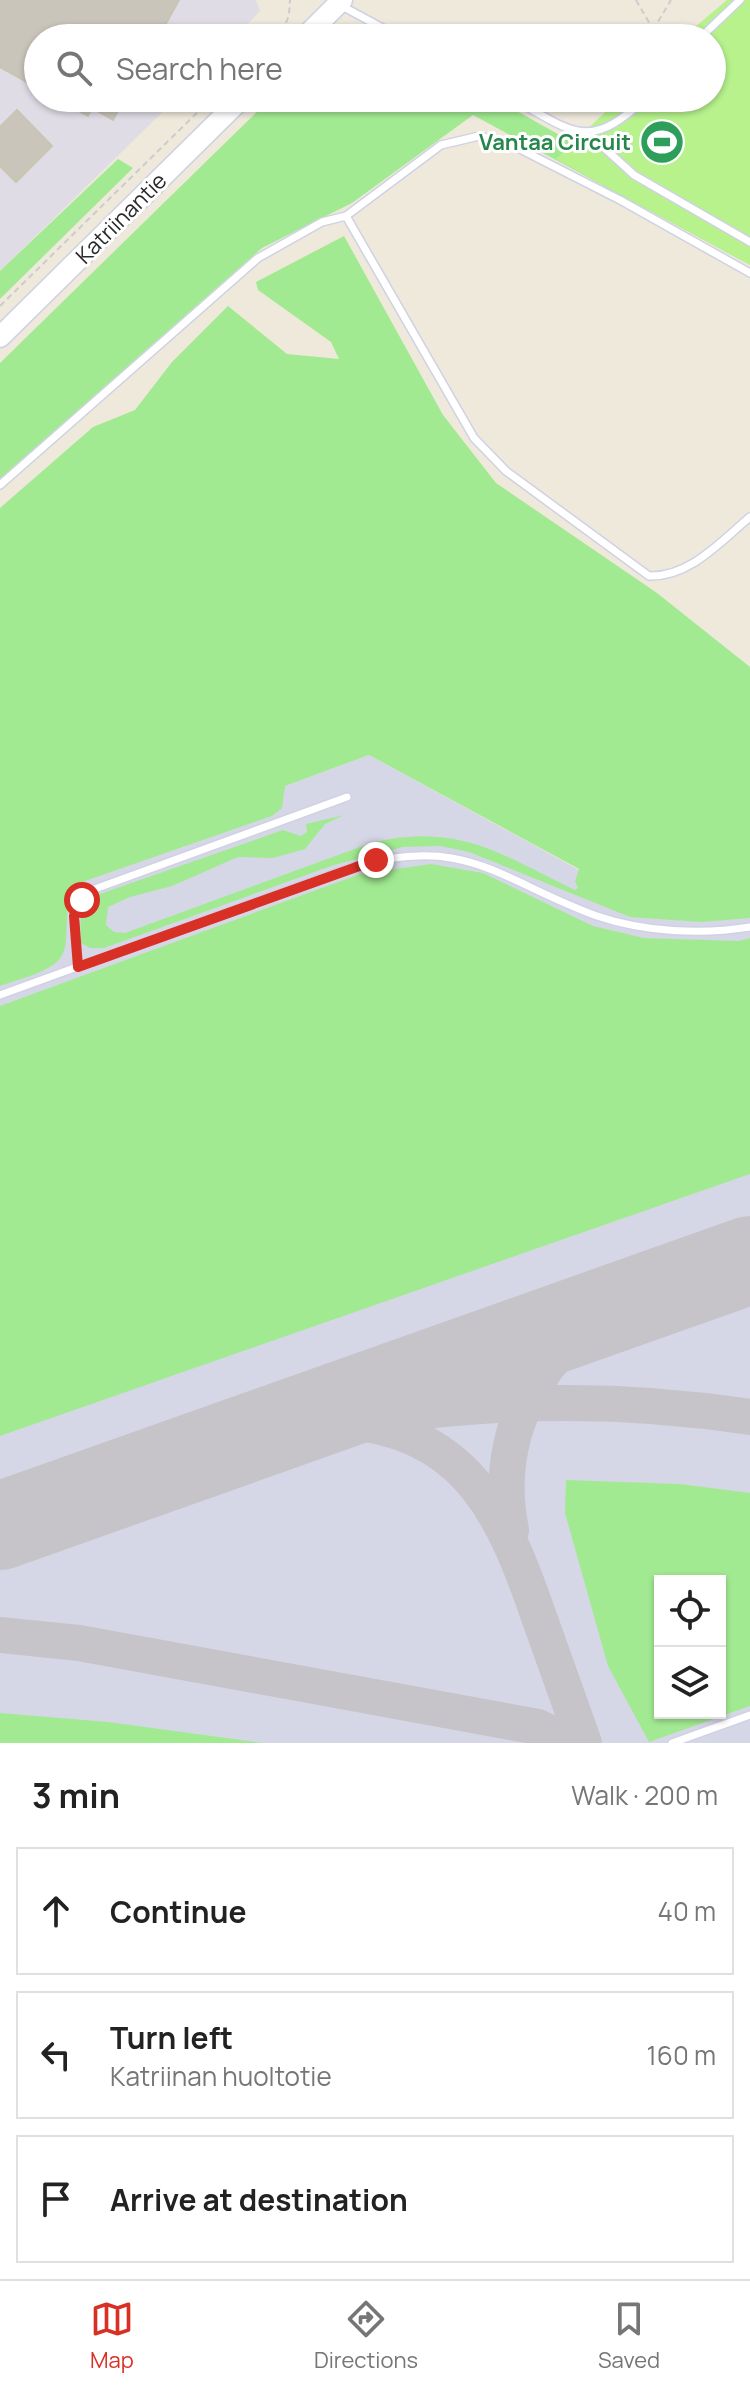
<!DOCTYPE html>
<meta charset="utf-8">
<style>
body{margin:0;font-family:Manrope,sans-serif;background:#f6f6f6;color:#222}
.controls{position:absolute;right:24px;bottom:24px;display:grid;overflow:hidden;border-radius:0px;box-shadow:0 2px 6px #0004}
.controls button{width:72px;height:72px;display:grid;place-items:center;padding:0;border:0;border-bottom:2px solid #e0e0e0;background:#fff;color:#222;font:40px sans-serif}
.stop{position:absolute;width:24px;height:24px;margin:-18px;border:6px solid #d93025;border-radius:50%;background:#fff}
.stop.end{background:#d93025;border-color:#fff;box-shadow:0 2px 8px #0008}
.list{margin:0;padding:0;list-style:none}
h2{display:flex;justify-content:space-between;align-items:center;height:104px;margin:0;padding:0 32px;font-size:34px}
h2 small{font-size:26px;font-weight:400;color:#767676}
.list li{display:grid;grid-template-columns:52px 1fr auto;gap:24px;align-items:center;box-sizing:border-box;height:128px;margin:0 16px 16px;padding:0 16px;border:2px solid #e0e0e0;border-radius:0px}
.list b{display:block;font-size:30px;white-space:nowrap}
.list p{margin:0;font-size:26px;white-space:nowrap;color:#767676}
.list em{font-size:26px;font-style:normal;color:#767676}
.icon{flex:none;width:44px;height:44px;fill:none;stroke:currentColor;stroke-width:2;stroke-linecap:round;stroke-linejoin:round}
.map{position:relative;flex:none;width:750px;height:1743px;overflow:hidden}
.search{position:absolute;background:#fff;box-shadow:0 2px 6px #0004;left:24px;right:24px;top:24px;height:88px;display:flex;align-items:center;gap:20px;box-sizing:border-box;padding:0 28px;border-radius:44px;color:#767676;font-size:30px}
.sheet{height:536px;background:#fff}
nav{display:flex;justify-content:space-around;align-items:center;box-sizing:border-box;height:112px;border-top:2px solid #e0e0e0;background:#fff;font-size:22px;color:#767676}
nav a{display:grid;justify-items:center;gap:4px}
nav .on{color:#d93025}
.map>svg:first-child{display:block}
</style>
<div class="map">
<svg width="750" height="1743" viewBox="0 0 750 1743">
<rect width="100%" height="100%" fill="#eee9db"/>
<polygon fill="#e0dce5" points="0,0 256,0 260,11 234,38 38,38 38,98 177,98 0,271"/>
<path fill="#d6d7e6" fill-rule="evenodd" d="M369 755 579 870 750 816V1743H0V957L43 875ZM660 1581H720V1713H660Z"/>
<g fill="#a2ea92" fill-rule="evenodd">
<polygon points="271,98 494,98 563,137 750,265 473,115 352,203 262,248 0,479 0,363"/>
<polygon points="118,159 133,168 0,299 0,271"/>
<path d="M344 236 443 415 496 483 657 593 750 667V918L701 922 630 917 469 852 440 846 403 847 334 865 104 948H90L81 943 80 911 94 896 283 830 301 836 307 832 306 824 344 815 325 824 305 849 273 858 238 857 172 886 130 897 108 907 106 925 114 932 125 933 371 843C459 822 500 854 575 890L578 888 575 881 579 869 369 755 285 786 282 808 272 816 85 881C52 908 80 948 53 965 38 975 17 980 0 986V508L93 427 135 410 172 362 228 306 287 354 339 359 331 342 258 290 256 282Z"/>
<polygon points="431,864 483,873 593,926 644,938 739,941 750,938 750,1174 0,1436 0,1006 360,874"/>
<path d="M566 1480 680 1484 750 1493V1706L649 1742 608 1666 565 1513ZM660 1581H720V1713H660Z"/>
<polygon points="0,1713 108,1722 263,1743 0,1743"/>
</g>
<polygon fill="#b7f28d" points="727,0 750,0 750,265 556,159 620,98 712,98 712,38 682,38"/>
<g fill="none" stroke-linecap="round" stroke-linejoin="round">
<g stroke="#c6c3c9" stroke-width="36">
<path d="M361 1423C473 1440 506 1522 539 1617 554 1659 569 1701 584 1743"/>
<path d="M180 1462C367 1406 557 1387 750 1417"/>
<polyline points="0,1529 45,1510"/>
<path d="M511 1530C494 1446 529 1362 603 1317 622 1305 645 1298 666 1290"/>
<polyline points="0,1635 79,1643 538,1727 569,1743"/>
</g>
<polyline stroke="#c6c3c9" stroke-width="88" points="0,1526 750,1260"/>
</g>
<g fill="#c9c5bb" stroke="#c9c5b4" stroke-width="2">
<polygon points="0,0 179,0 158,38 38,38 38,88 0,67"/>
<polygon points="55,98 125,98 113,120 92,108 88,116"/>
<polygon points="17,110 52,146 16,182 0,166 0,127"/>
</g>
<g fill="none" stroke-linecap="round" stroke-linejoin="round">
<g stroke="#d0d1e5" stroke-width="10">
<g id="lane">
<polyline points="340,5 401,38"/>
<polyline points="700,38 740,0"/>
<path d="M511 98C574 132 587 153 646 98"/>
<polyline points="589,134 634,175 750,242"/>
<polyline points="346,216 441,145 479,136 510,144 620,200 750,273"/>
<path d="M0 485 258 258 322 222 346 216 474 438 506 471 649 576C690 577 720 542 750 517"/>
<path d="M78 967C75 937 68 913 92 890L347 797"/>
<path d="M0 995 352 867C468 834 498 880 597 916 644 932 702 935 750 927"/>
<polyline points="672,1743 750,1715"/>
</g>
</g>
<g stroke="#d0d1e5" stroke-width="23">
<g id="secondary">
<polyline points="304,38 342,0"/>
<polyline points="0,337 242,98"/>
</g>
</g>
<g stroke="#ccc" stroke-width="2" stroke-dasharray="6 4" stroke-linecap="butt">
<polyline points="636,0 658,38"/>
<polyline points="653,30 671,0"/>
<path d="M273 38C289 22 289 19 290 0"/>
<polyline points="0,306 212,98"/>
</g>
<use href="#lane" stroke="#fff" stroke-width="7"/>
<use href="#secondary" stroke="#fff" stroke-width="20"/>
</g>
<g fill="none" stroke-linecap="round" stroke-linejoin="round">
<polyline stroke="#d93025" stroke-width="10" points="82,900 74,916 78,967 376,860"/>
</g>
<defs>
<g id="stadium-disc" transform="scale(2.3)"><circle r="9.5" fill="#2e9e5b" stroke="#fff"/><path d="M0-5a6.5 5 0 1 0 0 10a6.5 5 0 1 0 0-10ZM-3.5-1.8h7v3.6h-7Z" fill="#fff"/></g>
</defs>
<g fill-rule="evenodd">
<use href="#stadium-disc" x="662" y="142"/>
</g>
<g text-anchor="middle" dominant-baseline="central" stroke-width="6" stroke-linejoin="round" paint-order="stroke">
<g font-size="22" font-weight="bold" fill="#27864d" stroke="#fff" text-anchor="end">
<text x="631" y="142">Vantaa Circuit</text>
</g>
<g font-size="22" fill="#2a2a2a" stroke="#fff">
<text transform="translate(121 218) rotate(-45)">Katriinantie</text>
</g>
</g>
</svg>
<div class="controls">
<button><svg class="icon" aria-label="locate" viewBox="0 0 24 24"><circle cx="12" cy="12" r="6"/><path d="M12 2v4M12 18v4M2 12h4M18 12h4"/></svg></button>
<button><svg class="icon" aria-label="layers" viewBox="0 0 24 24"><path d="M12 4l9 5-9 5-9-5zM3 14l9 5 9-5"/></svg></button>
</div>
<div class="stop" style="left:82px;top:900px"></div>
<div class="stop end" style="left:376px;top:860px"></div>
<div class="search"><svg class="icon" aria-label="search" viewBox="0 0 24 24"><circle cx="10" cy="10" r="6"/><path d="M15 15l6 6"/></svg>Search here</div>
</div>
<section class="sheet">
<h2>3 min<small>Walk · 200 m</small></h2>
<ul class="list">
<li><svg class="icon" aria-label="ahead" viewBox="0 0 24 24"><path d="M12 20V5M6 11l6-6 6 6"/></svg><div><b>Continue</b></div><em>40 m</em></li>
<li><svg class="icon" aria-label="left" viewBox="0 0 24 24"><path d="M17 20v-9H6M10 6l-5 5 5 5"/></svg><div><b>Turn left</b><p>Katriinan huoltotie</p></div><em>160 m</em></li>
<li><svg class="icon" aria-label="arrive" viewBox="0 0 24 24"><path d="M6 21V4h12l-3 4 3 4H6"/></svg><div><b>Arrive at destination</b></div></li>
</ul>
</section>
<nav>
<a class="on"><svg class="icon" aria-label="map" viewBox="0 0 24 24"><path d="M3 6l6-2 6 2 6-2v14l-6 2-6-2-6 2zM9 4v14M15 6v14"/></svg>Map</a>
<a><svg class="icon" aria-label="directions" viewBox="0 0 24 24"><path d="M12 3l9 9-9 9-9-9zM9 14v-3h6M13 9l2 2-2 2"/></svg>Directions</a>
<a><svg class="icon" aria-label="saved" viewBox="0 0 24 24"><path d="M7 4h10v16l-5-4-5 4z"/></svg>Saved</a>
</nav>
